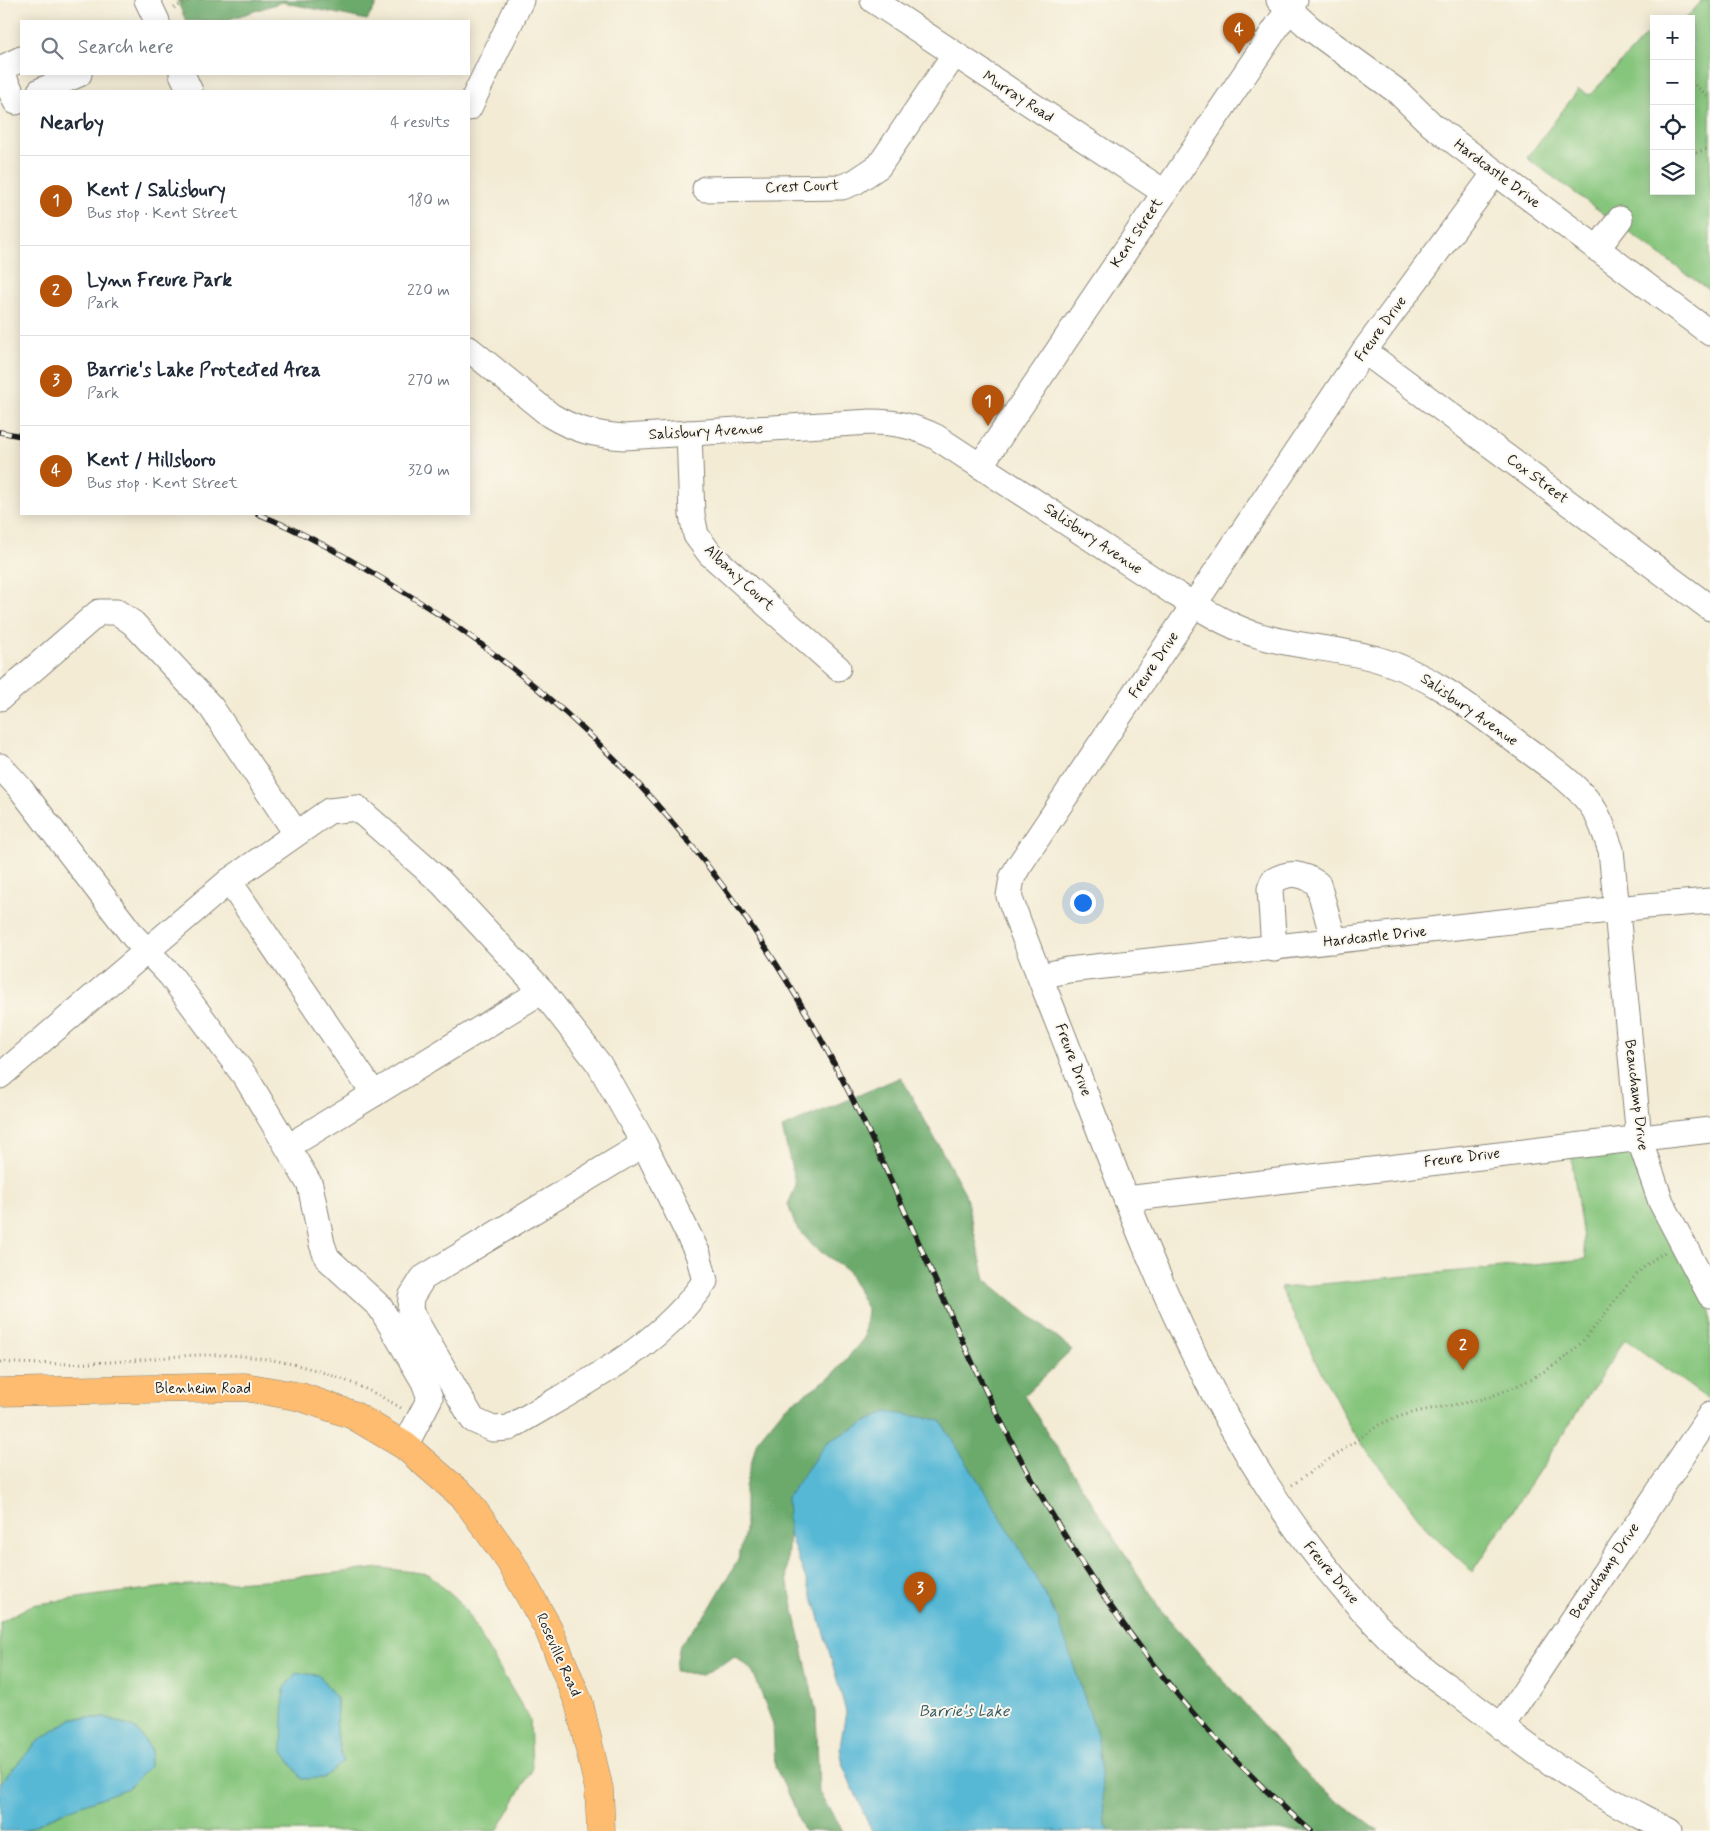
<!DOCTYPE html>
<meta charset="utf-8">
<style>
body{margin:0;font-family:Mynerve,sans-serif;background:#f6f6f7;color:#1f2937}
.controls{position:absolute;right:15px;top:15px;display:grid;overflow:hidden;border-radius:0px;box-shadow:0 2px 12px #0003}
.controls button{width:45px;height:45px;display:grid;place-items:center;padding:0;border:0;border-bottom:1px solid #e0e1e3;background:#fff;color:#1f2937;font:25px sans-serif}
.you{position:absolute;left:1082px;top:902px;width:18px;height:18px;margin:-12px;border:4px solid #fff;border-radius:50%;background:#1a73e8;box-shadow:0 0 0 8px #1a73e833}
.badge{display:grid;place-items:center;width:32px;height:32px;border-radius:50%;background:#b45309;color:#fff;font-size:16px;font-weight:700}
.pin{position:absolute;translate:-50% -41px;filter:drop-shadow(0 1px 2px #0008)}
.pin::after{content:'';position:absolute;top:26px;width:18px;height:15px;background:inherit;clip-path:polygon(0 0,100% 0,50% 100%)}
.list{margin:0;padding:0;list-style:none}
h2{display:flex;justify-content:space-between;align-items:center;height:65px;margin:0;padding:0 20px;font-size:21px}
h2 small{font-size:16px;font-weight:400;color:#747a83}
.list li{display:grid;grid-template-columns:32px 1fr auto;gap:15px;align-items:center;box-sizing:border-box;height:90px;padding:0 20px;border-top:1px solid #e0e1e3}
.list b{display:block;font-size:19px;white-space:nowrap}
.list p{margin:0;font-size:16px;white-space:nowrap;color:#747a83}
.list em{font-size:16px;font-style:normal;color:#747a83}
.icon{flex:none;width:28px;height:28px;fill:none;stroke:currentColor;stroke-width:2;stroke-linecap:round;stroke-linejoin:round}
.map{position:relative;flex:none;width:1710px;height:1831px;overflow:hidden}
.search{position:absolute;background:#fff;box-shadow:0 2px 12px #0003;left:20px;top:20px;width:450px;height:55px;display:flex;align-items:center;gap:12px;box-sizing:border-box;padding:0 18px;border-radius:0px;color:#747a83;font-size:19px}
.panel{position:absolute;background:#fff;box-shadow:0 2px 12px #0003;left:20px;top:90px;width:450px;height:425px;border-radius:0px}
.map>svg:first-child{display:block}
</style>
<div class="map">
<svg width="1710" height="1831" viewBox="0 0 1710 1831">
<rect width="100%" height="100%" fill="#fbf7ec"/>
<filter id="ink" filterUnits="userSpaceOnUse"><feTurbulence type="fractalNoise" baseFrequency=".02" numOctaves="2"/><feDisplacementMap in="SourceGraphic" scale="10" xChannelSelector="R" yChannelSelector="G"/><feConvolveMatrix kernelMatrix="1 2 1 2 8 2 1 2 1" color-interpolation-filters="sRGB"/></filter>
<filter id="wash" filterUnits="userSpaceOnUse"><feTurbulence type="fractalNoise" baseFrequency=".0096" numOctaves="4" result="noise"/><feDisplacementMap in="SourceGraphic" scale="20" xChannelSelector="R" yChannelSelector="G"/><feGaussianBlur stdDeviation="1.12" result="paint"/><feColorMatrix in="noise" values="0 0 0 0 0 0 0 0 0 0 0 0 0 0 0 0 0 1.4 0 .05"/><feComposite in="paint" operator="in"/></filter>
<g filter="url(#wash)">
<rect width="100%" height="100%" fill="#f3ebd4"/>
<g fill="#85c57c" stroke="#50704c" fill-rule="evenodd">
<polygon points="1703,0 1710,0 1710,291 1527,158 1578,90 1590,95 1646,35 1654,43 1654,191 1691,191 1691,19 1685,19"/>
<polygon points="1637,1142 1650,1201 1710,1311 1710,1401 1625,1339 1473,1572 1429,1531 1350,1428 1280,1288 1586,1259 1570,1148"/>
<path d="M381 1568 429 1574 462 1605 530 1720 532 1770 497 1831H24L60 1813 152 1750 136 1729 108 1718H73L37 1742 0 1783V1622L32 1605 92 1596 174 1586 279 1579ZM284 1689 337 1699 336 1733 343 1762 285 1710Z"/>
</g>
<g fill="#6caa6c" stroke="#446344">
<polygon points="177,0 379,0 367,20 282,2 224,21 186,21"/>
<polygon points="901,1077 965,1193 985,1279 1072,1350 1024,1396 1160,1609 1314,1783 1379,1831 1110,1831 1105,1823 788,1497 789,1534 786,1574 816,1711 819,1792 843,1831 803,1831 792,1801 775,1767 773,1724 752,1669 735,1657 702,1675 675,1671 680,1644 708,1611 738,1560 745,1531 745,1487 757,1441 784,1408 832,1376 864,1338 867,1309 848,1271 813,1246 795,1225 788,1204 796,1186 782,1128"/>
</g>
<g fill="#57b8d5" stroke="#3a6a78">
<polygon points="886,1412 940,1420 1014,1538 1058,1619 1098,1738 1105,1823 1110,1831 872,1831 843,1766 840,1747 846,1712 818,1612 789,1534 787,1497 827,1442"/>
<polygon points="296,1673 319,1675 337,1699 336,1733 343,1762 323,1778 302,1779 282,1750 284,1689"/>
<polygon points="73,1718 108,1718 136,1729 152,1750 148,1768 128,1788 60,1813 24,1831 0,1831 0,1783 37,1742"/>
</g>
</g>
<g filter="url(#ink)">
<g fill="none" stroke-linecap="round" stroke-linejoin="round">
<g stroke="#888478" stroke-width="27">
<g id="minor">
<polyline points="147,0 157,21"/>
<polyline points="873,0 1164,192"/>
<polyline points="1279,0 1310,28 1398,92 1432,125 1710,333"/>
<polyline points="182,74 190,91"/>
<polyline points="40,91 79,74"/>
<polyline points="16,102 0,69 21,59"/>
<polyline points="469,108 521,0"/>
<path d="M1495 173 1364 351 1018 867 1012 878 1009 896C1032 961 1060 1025 1084 1090 1161 1293 1242 1501 1404 1652 1422 1670 1445 1684 1465 1699 1506 1730 1547 1762 1591 1789 1616 1804 1643 1817 1669 1831"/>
<polyline points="705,189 842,187 855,182 879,166 954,55"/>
<polyline points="1597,249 1620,219"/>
<path d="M469 349 550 415C574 430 597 435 624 437L871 422C895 422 914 426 936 437L1176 594C1204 610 1232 629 1264 637 1302 648 1342 648 1380 660 1434 676 1477 713 1522 746 1546 764 1573 781 1591 805 1601 818 1605 835 1611 850L1639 1138 1661 1202 1710 1295"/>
<polyline points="1364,351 1710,608"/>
<polyline points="689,433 692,515 696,535 710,554 838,668"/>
<polyline points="980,466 1295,0"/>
<polyline points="0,698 99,612 117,612 133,623 211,707 296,833"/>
<polyline points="0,766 20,788 134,937 171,976 247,1079 310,1185 322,1244 327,1258 380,1307 424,1382 430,1398 405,1446"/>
<polyline points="229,881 374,1094"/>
<path d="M1274 949 1270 889 1273 881C1290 871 1302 873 1318 884L1334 941"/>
<polyline points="1041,976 1068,970 1646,906 1710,901"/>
<path d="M0 1076 229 881 329 811 357 808 441 882 542 991 599 1064 644 1144 698 1254 705 1281C658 1350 578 1386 509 1428L493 1429 473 1420 410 1311 411 1297 423 1278 644 1144"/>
<polyline points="302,1138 542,991"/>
<polyline points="1126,1199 1710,1130"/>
<polyline points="1501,1727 1710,1415"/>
</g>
</g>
<g stroke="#888478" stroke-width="29">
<polyline id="major" points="0,1392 245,1387 301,1397 353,1415 405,1446 465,1498 510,1561 548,1628 579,1703 599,1789 601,1831"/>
</g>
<g stroke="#888478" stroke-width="3" stroke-dasharray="1 4" stroke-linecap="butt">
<polyline points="174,8 190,0"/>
<polyline points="1691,82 1710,98"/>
<polyline points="1691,154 1710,148"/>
<path d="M0 1362C41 1365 84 1364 125 1361 152 1359 179 1355 205 1355 272 1353 344 1373 401 1408"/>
<path d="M1292 1485 1379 1425C1411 1409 1444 1408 1478 1400 1508 1392 1538 1377 1563 1359 1603 1329 1622 1276 1665 1252"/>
</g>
<use href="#minor" stroke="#fff" stroke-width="25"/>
<use href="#major" stroke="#fdbc6f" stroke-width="28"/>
<g stroke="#1c1c1c" stroke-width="5.5">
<g id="rail">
<polyline points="0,432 21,436"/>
<path d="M258 514C301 531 341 554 381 578 575 693 714 845 823 1043 880 1146 923 1257 973 1364 1055 1539 1163 1705 1311 1831"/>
</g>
</g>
<use href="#rail" stroke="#fbf7ec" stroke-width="4" stroke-dasharray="11" stroke-linecap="butt"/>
</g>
</g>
<g text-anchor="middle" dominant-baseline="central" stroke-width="4" stroke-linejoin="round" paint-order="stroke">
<g font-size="15" fill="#1c1c1c" stroke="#fbf7ec">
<text transform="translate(1018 97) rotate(33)">Murray Road</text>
<text transform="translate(1497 174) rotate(37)">Hardcastle Drive</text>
<text transform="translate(802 187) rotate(-2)">Crest Court</text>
<text transform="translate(1137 233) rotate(-56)">Kent Street</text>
<text transform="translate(1381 329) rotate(-54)">Freure Drive</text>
<text transform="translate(706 432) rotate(-3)">Salisbury Avenue</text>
<text transform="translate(1537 479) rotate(37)">Cox Street</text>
<text transform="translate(1093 539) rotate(34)">Salisbury Avenue</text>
<text transform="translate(739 578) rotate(43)">Albany Court</text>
<text transform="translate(1154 665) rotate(-56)">Freure Drive</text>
<text transform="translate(1469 710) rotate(35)">Salisbury Avenue</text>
<text transform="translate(1375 937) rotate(-6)">Hardcastle Drive</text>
<text transform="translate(1073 1060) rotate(69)">Freure Drive</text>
<text transform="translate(1636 1095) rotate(83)">Beauchamp Drive</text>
<text transform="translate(1462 1158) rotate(-7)">Freure Drive</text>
<text x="203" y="1389">Blenheim Road</text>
<text transform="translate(1605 1571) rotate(-56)">Beauchamp Drive</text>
<text transform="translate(1331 1573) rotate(50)">Freure Drive</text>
<text transform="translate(558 1655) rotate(66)">Roseville Road</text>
</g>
<g font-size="16" font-style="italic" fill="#345a66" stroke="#fbf7ec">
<text x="964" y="1711">Barrie's Lake</text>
</g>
</g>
</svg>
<div class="controls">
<button>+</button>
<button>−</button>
<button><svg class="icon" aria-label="locate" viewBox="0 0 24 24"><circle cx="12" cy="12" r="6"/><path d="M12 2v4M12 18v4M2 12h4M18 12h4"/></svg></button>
<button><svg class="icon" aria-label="layers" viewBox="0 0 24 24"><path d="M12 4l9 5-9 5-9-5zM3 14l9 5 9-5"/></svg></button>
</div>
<div class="you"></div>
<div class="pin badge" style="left:988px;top:426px">1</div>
<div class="pin badge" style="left:1463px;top:1370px">2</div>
<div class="pin badge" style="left:920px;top:1613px">3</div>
<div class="pin badge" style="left:1239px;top:54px">4</div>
<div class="search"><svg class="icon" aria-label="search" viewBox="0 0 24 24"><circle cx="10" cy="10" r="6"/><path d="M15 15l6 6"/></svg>Search here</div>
<section class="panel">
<h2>Nearby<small>4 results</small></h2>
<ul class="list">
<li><span class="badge">1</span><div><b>Kent / Salisbury</b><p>Bus stop · Kent Street</p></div><em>180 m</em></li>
<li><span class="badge">2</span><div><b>Lynn Freure Park</b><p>Park</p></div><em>220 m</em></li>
<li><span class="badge">3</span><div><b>Barrie's Lake Protected Area</b><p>Park</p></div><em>270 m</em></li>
<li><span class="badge">4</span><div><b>Kent / Hillsboro</b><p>Bus stop · Kent Street</p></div><em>320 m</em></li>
</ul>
</section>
</div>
